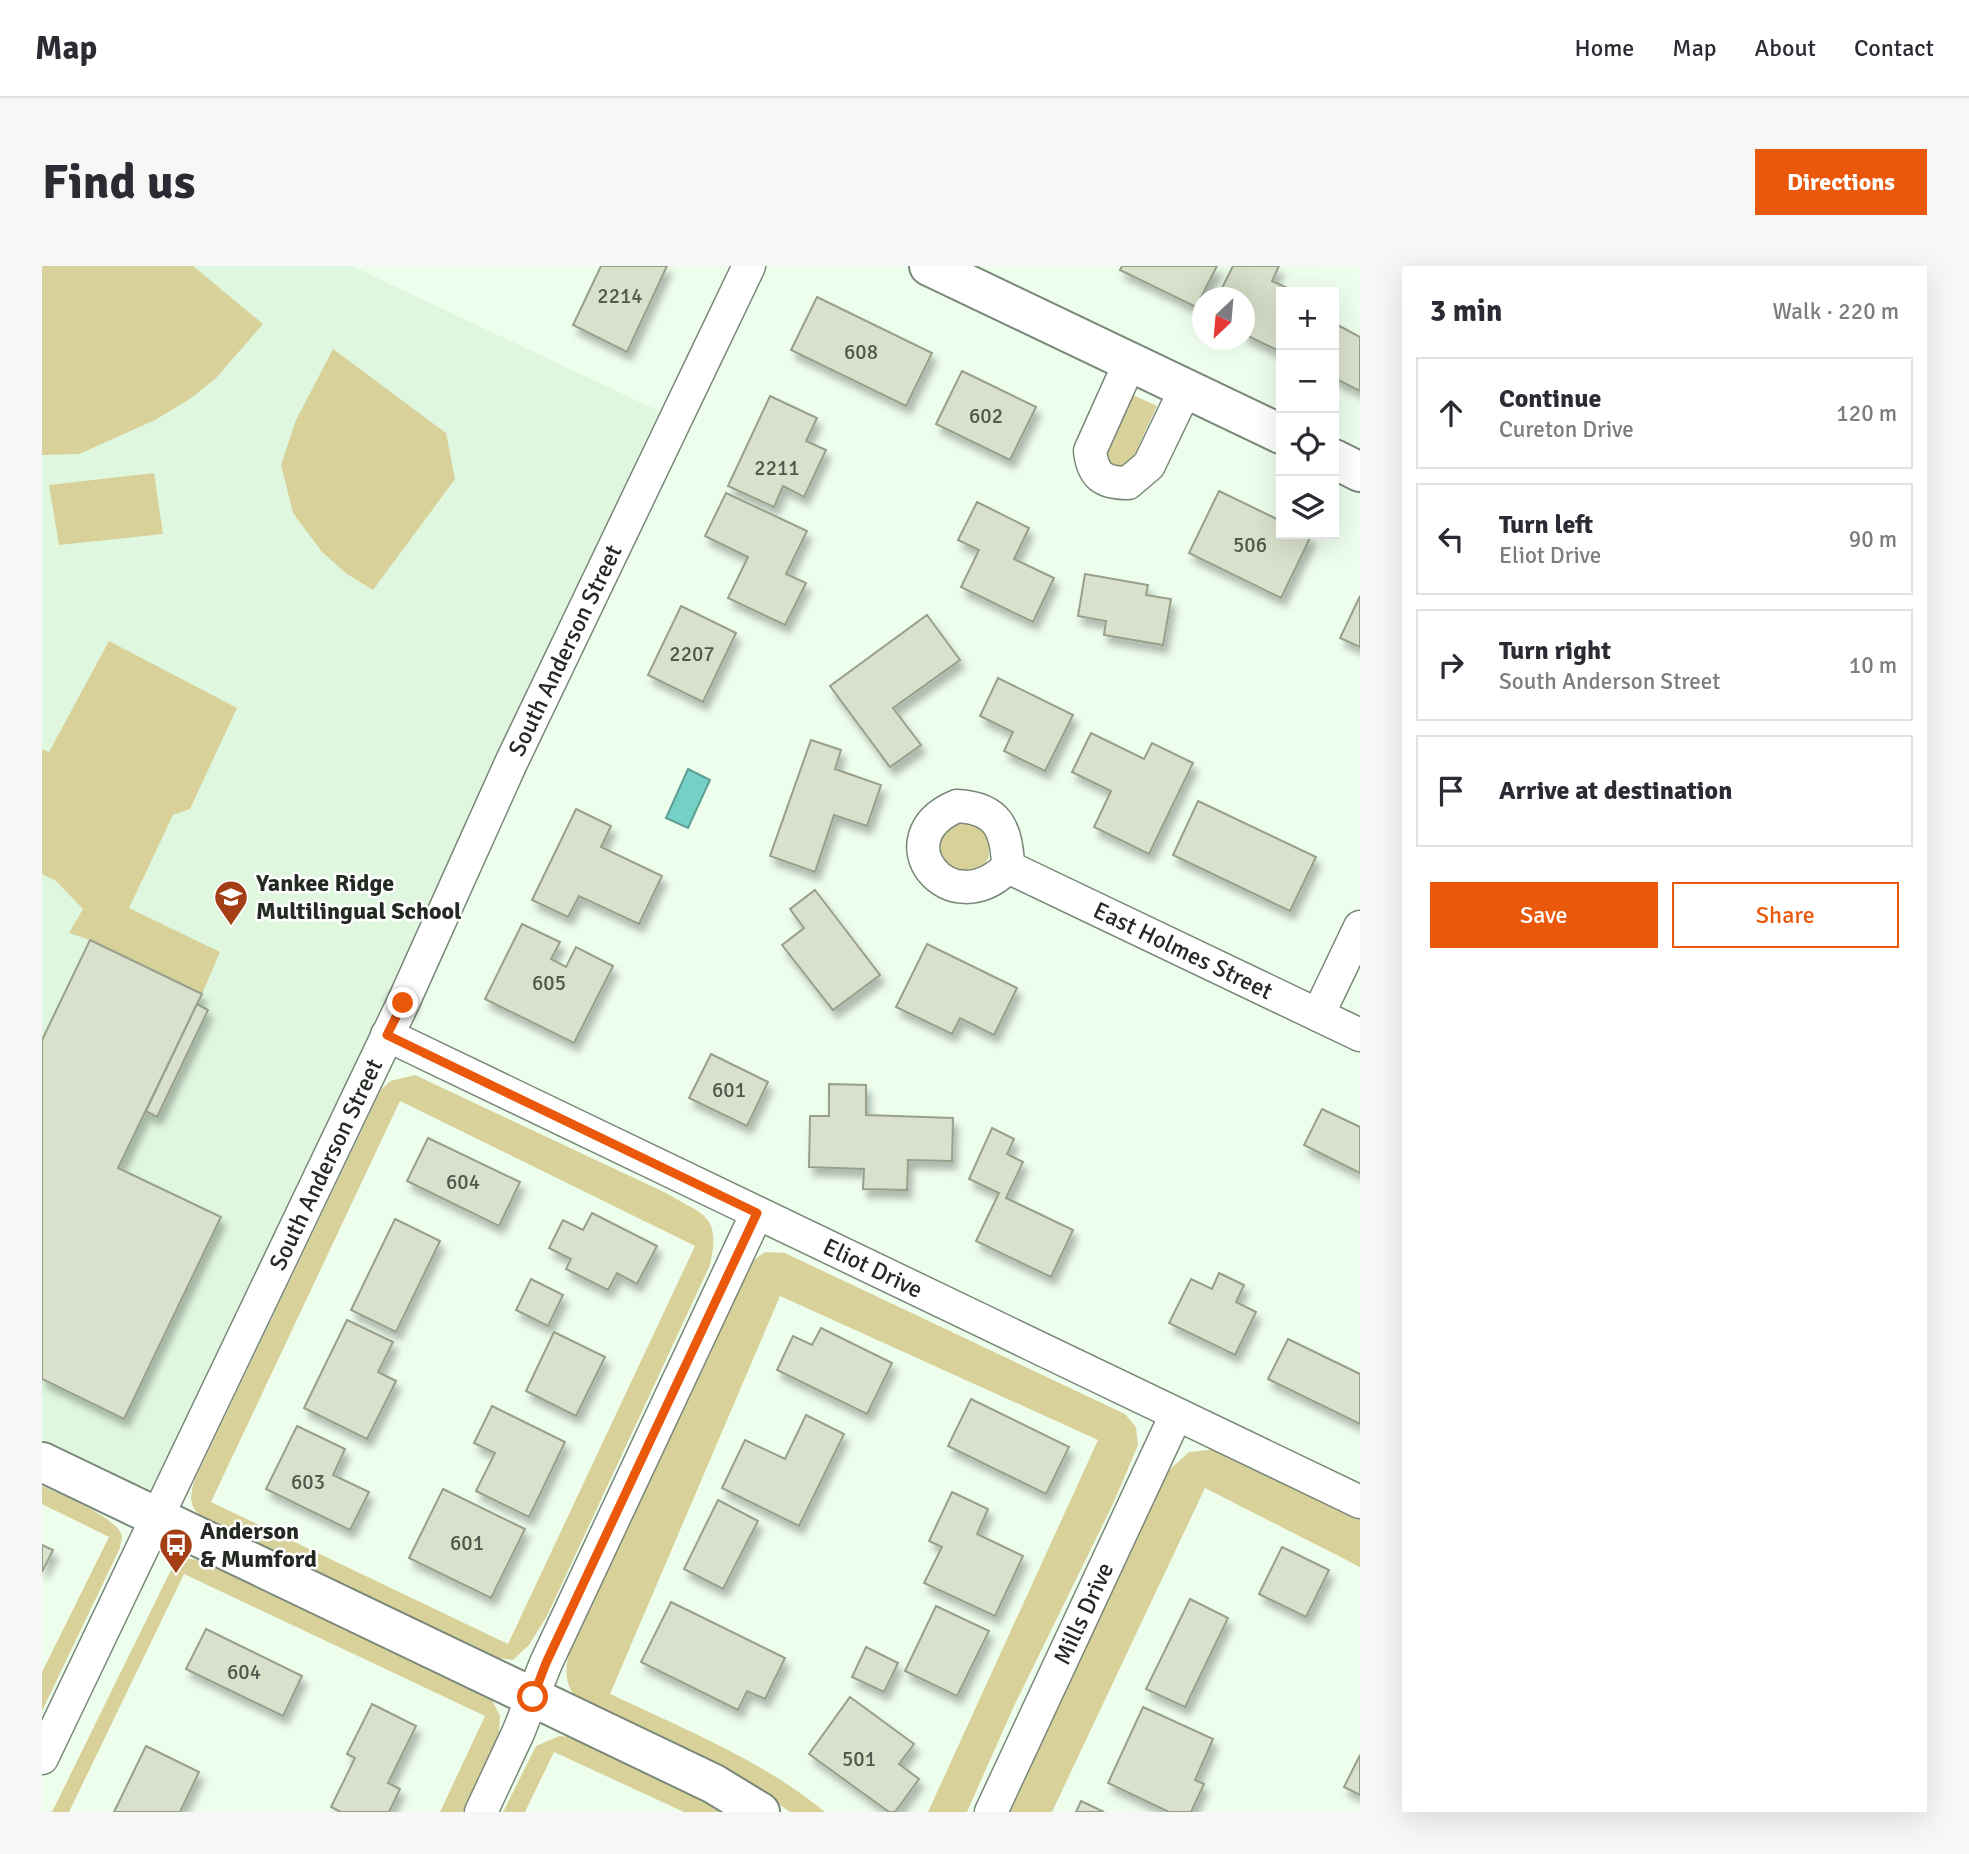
<!DOCTYPE html>
<meta charset="utf-8">
<style>
body{margin:0;font-family:Signika,sans-serif;background:#f7f7f7;color:#2b2b33}
.controls{position:absolute;right:21px;top:21px;display:grid;overflow:hidden;border-radius:0px;box-shadow:0 7px 28px #0002}
.controls button{width:63px;height:63px;display:grid;place-items:center;padding:0;border:0;border-bottom:2px solid #e1e1e2;background:#fff;color:#2b2b33;font:35px sans-serif}
.compass{position:absolute;left:1150px;top:21px;width:63px;height:63px;border-radius:50%;background:#fff;box-shadow:0 7px 28px #0002;rotate:206deg}
.stop{position:absolute;width:21px;height:21px;margin:-16px;border:5px solid #ea580c;border-radius:50%;background:#fff}
.stop.end{background:#ea580c;border-color:#fff;box-shadow:0 2px 7px #0008}
.list{margin:0;padding:0;list-style:none}
h2{display:flex;justify-content:space-between;align-items:center;height:91px;margin:0;padding:0 28px;font-size:30px}
h2 small{font-size:23px;font-weight:400;color:#7c7c81}
.list li{display:grid;grid-template-columns:46px 1fr auto;gap:21px;align-items:center;box-sizing:border-box;height:112px;margin:0 14px 14px;padding:0 14px;border:2px solid #e1e1e2;border-radius:0px}
.list b{display:block;font-size:26px;white-space:nowrap}
.list p{margin:0;font-size:23px;white-space:nowrap;color:#7c7c81}
.list em{font-size:23px;font-style:normal;color:#7c7c81}
.actions{display:flex;gap:14px;padding:21px 28px}
.actions a{flex:1;padding:16px 0;border:2px solid #ea580c;border-radius:0px;text-align:center;font-size:24px;color:#ea580c}
.actions .main{background:#ea580c;color:#fff}
.icon{flex:none;width:38px;height:38px;fill:none;stroke:currentColor;stroke-width:2;stroke-linecap:round;stroke-linejoin:round}
.map{position:relative;flex:none;width:1318px;height:1546px;overflow:hidden;border-radius:0px}
header{display:flex;align-items:center;gap:42px;box-sizing:border-box;height:98px;padding:0 35px;background:#fff;border-bottom:2px solid #e1e1e2}
header strong{font-size:33px}
nav{display:flex;gap:38px;margin-inline-start:auto;font-size:24px}
.intro{display:flex;align-items:center;justify-content:space-between;box-sizing:border-box;height:168px;padding:0 42px}
h1{margin:0;font-size:49px}
.button{padding:18px 32px;border-radius:0px;background:#ea580c;color:#fff;font-size:24px;font-weight:700}
main{display:flex;gap:42px;padding:0 42px}
aside{flex:1;background:#fff;border-radius:0px;box-shadow:0 7px 28px #0002}
.map>svg:first-child{display:block}
</style>
<header>
<strong>Map</strong>
<nav><a>Home</a><a>Map</a><a>About</a><a>Contact</a></nav>
</header>
<div class="intro"><h1>Find us</h1><a class="button">Directions</a></div>
<main>
<div class="map">
<svg width="1318" height="1546" viewBox="0 0 1318 1546">
<defs>
<filter id="shadow"><feDropShadow dx="4.5" dy="8" stdDeviation="3.5" flood-color="#0004"/></filter>
</defs>
<rect width="100%" height="100%" fill="#eefeed"/>
<polygon fill="#e0f7df" points="0,0 310,0 617,145 112,1232 0,1177"/>
<g fill="#d8d29a" fill-rule="evenodd">
<polygon points="0,0 151,0 221,58 174,112 148,133 113,154 37,188 0,189"/>
<polygon points="291,83 404,167 413,213 331,324 305,308 280,286 251,247 239,199 254,154"/>
<polygon points="1089,128 1115,140 1083,209 1057,197"/>
<polygon points="112,207 121,268 17,279 7,219"/>
<polygon points="67,375 195,442 148,543 131,549 87,642 178,686 160,728 48,674 27,667 41,643 14,615 0,608 0,483 7,486"/>
<polygon points="932,555 946,569 947,590 943,599 936,607 907,610 889,570 902,556"/>
<path d="M373 809 624 927C663 950 679 949 668 999L505 1350 487 1379 471 1394 442 1390 170 1258C149 1245 145 1237 153 1213L339 824 348 815ZM358 835 653 980 466 1378 169 1236Z"/>
<path d="M723 986 743 987 1083 1148 1094 1161 1096 1179 1071 1238 972 1440 925 1546H886L1056 1174 738 1030 568 1428C642 1463 720 1494 783 1546H748L726 1530 532 1430C523 1415 523 1404 527 1386L692 1028 709 996Z"/>
<polygon points="1175,1183 1318,1254 1318,1301 1163,1222 1010,1546 968,1546 1124,1207 1147,1186"/>
<path d="M0 1220C17 1228 78 1252 80 1271 80 1274 78 1278 78 1282L0 1445V1406L67 1271 0 1238Z"/>
<polygon points="142,1292 164,1295 449,1432 458,1450 457,1467 421,1546 398,1546 443,1450 142,1308 27,1546 10,1546 128,1306 136,1295"/>
<polygon points="517,1470 531,1471 687,1546 642,1546 512,1486 483,1546 461,1546 494,1480"/>
</g>
<polygon fill="#75d0c5" stroke="#5d9e94" stroke-width="2" points="646,503 668,514 646,562 624,552"/>
<g fill="#d9e1cc" stroke="#989f8b" stroke-width="2" filter="url(#shadow)">
<polygon points="559,0 625,0 585,86 531,59"/>
<polygon points="1080,0 1175,0 1154,41 1078,4"/>
<polygon points="1191,0 1237,0 1230,15 1254,26 1239,26 1239,86 1202,68 1202,32 1175,32"/>
<polygon points="775,31 890,87 864,140 749,84"/>
<polygon points="1292,57 1318,71 1318,125 1292,112"/>
<polygon points="920,105 994,141 968,194 894,158"/>
<polygon points="728,130 775,152 764,175 784,184 762,231 741,220 732,241 686,220"/>
<polygon points="1177,225 1239,255 1239,268 1264,268 1269,270 1239,332 1147,287"/>
<polygon points="684,227 765,265 744,308 764,317 743,359 686,332 706,291 663,270"/>
<polygon points="935,236 987,262 972,293 1012,312 991,356 919,321 937,284 916,274"/>
<polygon points="1043,308 1106,319 1104,329 1129,333 1121,379 1062,369 1064,355 1036,350"/>
<polygon points="1318,330 1318,381 1298,372"/>
<polygon points="639,340 694,367 661,436 606,409"/>
<polygon points="885,349 918,394 851,442 879,479 848,501 788,420"/>
<polygon points="956,412 1031,449 1003,505 962,485 971,466 938,450"/>
<polygon points="1049,467 1102,493 1110,477 1151,497 1107,588 1052,561 1069,525 1030,506"/>
<polygon points="769,474 799,484 793,503 839,519 825,560 792,549 773,606 728,590"/>
<polygon points="1156,535 1274,591 1248,645 1131,589"/>
<polygon points="534,543 569,560 559,581 620,610 597,658 537,630 526,651 490,634"/>
<polygon points="773,624 838,709 791,744 740,679 762,662 748,643"/>
<polygon points="480,658 518,676 509,693 524,701 534,681 571,700 532,777 443,733"/>
<polygon points="48,674 160,728 76,902 179,951 82,1153 0,1113 0,774"/>
<polygon points="885,678 975,722 952,769 918,752 910,768 854,741"/>
<polygon points="155,738 166,744 115,851 104,845"/>
<polygon points="669,788 726,816 705,860 647,832"/>
<polygon points="787,818 824,819 824,849 911,852 910,895 866,894 865,924 821,923 822,903 767,901 768,850 787,850"/>
<polygon points="1280,843 1318,861 1318,907 1262,879"/>
<polygon points="950,862 972,873 965,888 981,896 964,932 1031,964 1009,1011 934,975 957,927 927,913"/>
<polygon points="386,872 478,916 457,960 365,915"/>
<polygon points="550,947 615,980 595,1018 575,1007 566,1024 524,1003 529,993 507,982 521,954 541,964"/>
<polygon points="353,953 398,975 354,1066 309,1044"/>
<polygon points="1177,1007 1202,1019 1194,1036 1214,1046 1193,1089 1127,1057 1149,1013 1170,1023"/>
<polygon points="489,1013 521,1029 506,1060 474,1044"/>
<polygon points="305,1054 351,1076 336,1106 354,1115 325,1173 262,1142"/>
<polygon points="779,1062 850,1097 825,1148 735,1104 751,1070 770,1079"/>
<polygon points="512,1066 563,1091 534,1150 484,1125"/>
<polygon points="1246,1073 1318,1108 1318,1158 1226,1113"/>
<polygon points="929,1133 1027,1181 1004,1228 906,1180"/>
<polygon points="450,1140 523,1176 487,1251 434,1225 453,1187 432,1177"/>
<polygon points="764,1149 802,1168 757,1260 680,1222 703,1174 743,1193"/>
<polygon points="255,1160 303,1183 291,1209 327,1226 308,1264 224,1223"/>
<polygon points="401,1223 483,1263 449,1332 367,1292"/>
<polygon points="910,1226 946,1243 935,1268 981,1290 953,1350 882,1317 900,1281 887,1275"/>
<polygon points="676,1234 716,1255 681,1323 642,1303"/>
<polygon points="0,1279 11,1284 0,1306"/>
<polygon points="1240,1281 1287,1304 1264,1351 1217,1328"/>
<polygon points="1148,1333 1186,1352 1143,1441 1104,1423"/>
<polygon points="629,1336 743,1392 723,1433 705,1425 696,1444 599,1396"/>
<polygon points="894,1340 947,1365 915,1430 863,1405"/>
<polygon points="164,1363 260,1410 241,1450 144,1403"/>
<polygon points="824,1381 856,1397 842,1426 810,1411"/>
<polygon points="808,1431 872,1478 857,1498 877,1513 853,1546 847,1546 767,1488"/>
<polygon points="330,1438 374,1460 346,1517 358,1523 347,1546 299,1546 289,1541 313,1492 305,1488"/>
<polygon points="1101,1441 1171,1473 1153,1514 1162,1518 1149,1546 1127,1546 1066,1517"/>
<polygon points="104,1480 157,1506 138,1546 72,1546"/>
<polygon points="1318,1489 1318,1529 1302,1521"/>
<polygon points="1039,1535 1062,1546 1034,1546"/>
</g>
<g fill="none" stroke-linecap="round" stroke-linejoin="round">
<g stroke="#798879" stroke-width="35">
<g id="street">
<path d="M1088 96 1048 185C1051 210 1061 217 1086 217L1107 199 1144 122"/>
<path d="M915 540C956 542 965 563 966 601 907 660 839 572 915 540Z"/>
<path id="s1" d="M966 601 1318 769"/>
<polyline points="1276,749 1318,661"/>
<path id="s2" d="M345 769 1318 1236"/>
<path id="s3" d="M0 1492 361 737 469 497 707 0"/>
<polyline points="439,1546 476,1467 504,1397 715,947"/>
<path id="s4" d="M949 1546 1134 1149"/>
</g>
</g>
<g stroke="#798879" stroke-width="42">
<g id="secondary">
<polyline points="887,0 1239,168"/>
<polyline points="1292,193 1318,206"/>
<polyline points="0,1196 672,1518 718,1546"/>
</g>
</g>
<use href="#street" stroke="#fff" stroke-width="32"/>
<use href="#secondary" stroke="#fff" stroke-width="38"/>
</g>
<g fill="none" stroke-linecap="round" stroke-linejoin="round">
<polyline stroke="#ea580c" stroke-width="9" points="361,737 345,769 715,947 504,1397 491,1431"/>
</g>
<defs>
<g id="school-pin" transform="scale(1.75)"><path d="M0 17L-7.5 6A9.5 9.5 0 1 1 7.5 6Z" fill="#a43e14" stroke="#fff"/><path d="M0-5L7-2L0 1L-7-2ZM-4 1L0 2.5L4 1V4Q0 6-4 4Z" fill="#fff"/></g>
<g id="bus-pin" transform="scale(1.75)"><path d="M0 17L-7.5 6A9.5 9.5 0 1 1 7.5 6Z" fill="#a43e14" stroke="#fff"/><path d="M-5-6H5V4H4V6H2V4H-2V6H-4V4H-5ZM-3.5-4V0h7V-4ZM-3.5 1.2v1.5H-2V1.2ZM2 1.2v1.5H3.5V1.2Z" fill="#fff"/></g>
</defs>
<g fill-rule="evenodd">
<use href="#school-pin" x="189" y="631"/>
<use href="#bus-pin" x="134" y="1279"/>
</g>
<g text-anchor="middle" dominant-baseline="central" stroke-width="5" stroke-linejoin="round" paint-order="stroke">
<g font-size="21" fill="#51584d">
<text x="578" y="30">2214</text>
<text x="819" y="86">608</text>
<text x="944" y="150">602</text>
<text x="735" y="202">2211</text>
<text x="1208" y="279">506</text>
<text x="650" y="388">2207</text>
<text x="507" y="717">605</text>
<text x="687" y="824">601</text>
<text x="421" y="916">604</text>
<text x="266" y="1216">603</text>
<text x="425" y="1277">601</text>
<text x="202" y="1406">604</text>
<text x="817" y="1493">501</text>
</g>
<g font-size="24" fill="#242a23" stroke="#fff">
<text stroke="none"><textPath href="#s3" startOffset="1225">South Anderson Street</textPath></text>
<text stroke="none"><textPath href="#s1" startOffset="194">East Holmes Street</textPath></text>
<text stroke="none"><textPath href="#s3" startOffset="658">South Anderson Street</textPath></text>
<text stroke="none"><textPath href="#s2" startOffset="539">Eliot Drive</textPath></text>
<text stroke="none"><textPath href="#s4" startOffset="219">Mills Drive</textPath></text>
</g>
<g font-size="24" font-weight="bold" fill="#242a23" stroke="#fff" text-anchor="start">
<text x="214" y="617">Yankee Ridge<tspan x="214" dy="28">Multilingual School</tspan></text>
<text x="158" y="1265">Anderson<tspan x="158" dy="28">&amp; Mumford</tspan></text>
</g>
</g>
</svg>
<div class="controls">
<button>+</button>
<button>−</button>
<button><svg class="icon" aria-label="locate" viewBox="0 0 24 24"><circle cx="12" cy="12" r="6"/><path d="M12 2v4M12 18v4M2 12h4M18 12h4"/></svg></button>
<button><svg class="icon" aria-label="layers" viewBox="0 0 24 24"><path d="M12 4l9 5-9 5-9-5zM3 14l9 5 9-5"/></svg></button>
</div>
<svg class="compass" viewBox="-18 -18 36 36"><path d="M0-13l5 13h-10z" fill="#e53935"/><path d="M0 13l5-13h-10z" fill="#7c7c81"/></svg>
<div class="stop" style="left:491px;top:1431px"></div>
<div class="stop end" style="left:361px;top:737px"></div>
</div>
<aside>
<h2>3 min<small>Walk · 220 m</small></h2>
<ul class="list">
<li><svg class="icon" aria-label="ahead" viewBox="0 0 24 24"><path d="M12 20V5M6 11l6-6 6 6"/></svg><div><b>Continue</b><p>Cureton Drive</p></div><em>120 m</em></li>
<li><svg class="icon" aria-label="left" viewBox="0 0 24 24"><path d="M17 20v-9H6M10 6l-5 5 5 5"/></svg><div><b>Turn left</b><p>Eliot Drive</p></div><em>90 m</em></li>
<li><svg class="icon" aria-label="right" viewBox="0 0 24 24"><path d="M7 20v-9h11M14 6l5 5-5 5"/></svg><div><b>Turn right</b><p>South Anderson Street</p></div><em>10 m</em></li>
<li><svg class="icon" aria-label="arrive" viewBox="0 0 24 24"><path d="M6 21V4h12l-3 4 3 4H6"/></svg><div><b>Arrive at destination</b></div></li>
</ul>
<div class="actions"><a class="main">Save</a><a>Share</a></div>
</aside>
</main>
